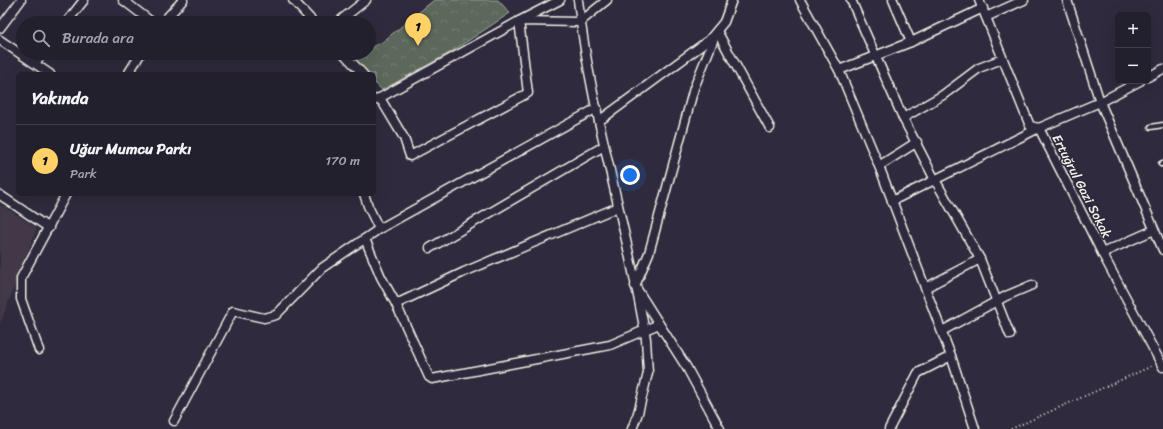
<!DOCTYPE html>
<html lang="tr">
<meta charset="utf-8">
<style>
body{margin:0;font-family:Sriracha,sans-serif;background:#2b2836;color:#f1f3f6}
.controls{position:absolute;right:12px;top:12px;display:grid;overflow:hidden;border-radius:6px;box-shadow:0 4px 16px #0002}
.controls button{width:36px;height:36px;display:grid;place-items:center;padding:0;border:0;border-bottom:1px solid #403e4a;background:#23202e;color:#f1f3f6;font:20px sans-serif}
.you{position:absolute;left:630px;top:175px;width:14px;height:14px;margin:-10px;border:3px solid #fff;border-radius:50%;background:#1a73e8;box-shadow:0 0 0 6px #1a73e833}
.badge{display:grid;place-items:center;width:26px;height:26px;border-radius:50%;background:#ffd166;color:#111;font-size:13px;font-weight:700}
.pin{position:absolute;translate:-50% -33px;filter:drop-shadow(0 1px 2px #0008)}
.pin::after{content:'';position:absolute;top:21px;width:14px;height:12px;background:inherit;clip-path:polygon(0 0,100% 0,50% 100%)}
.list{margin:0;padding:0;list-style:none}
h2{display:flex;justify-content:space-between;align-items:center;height:52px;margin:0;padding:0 16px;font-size:17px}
h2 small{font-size:13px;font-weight:400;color:#a3a3aa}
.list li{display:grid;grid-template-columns:26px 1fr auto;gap:12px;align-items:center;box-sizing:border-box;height:72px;padding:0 16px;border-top:1px solid #403e4a}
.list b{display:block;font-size:15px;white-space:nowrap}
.list p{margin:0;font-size:13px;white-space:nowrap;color:#a3a3aa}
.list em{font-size:13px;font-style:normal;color:#a3a3aa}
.icon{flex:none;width:22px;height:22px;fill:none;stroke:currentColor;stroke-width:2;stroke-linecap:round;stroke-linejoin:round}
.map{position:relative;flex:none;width:1163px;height:429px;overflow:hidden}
.search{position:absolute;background:#23202e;box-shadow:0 4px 16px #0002;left:16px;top:16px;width:360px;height:44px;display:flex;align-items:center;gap:10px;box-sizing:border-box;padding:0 14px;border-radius:22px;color:#a3a3aa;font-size:15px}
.panel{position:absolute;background:#23202e;box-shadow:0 4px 16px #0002;left:16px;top:72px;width:360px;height:124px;border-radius:6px}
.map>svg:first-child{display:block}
</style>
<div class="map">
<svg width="1163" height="429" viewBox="0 0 1163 429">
<defs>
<pattern id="forest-crowns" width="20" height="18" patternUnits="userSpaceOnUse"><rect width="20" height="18" fill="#5c675b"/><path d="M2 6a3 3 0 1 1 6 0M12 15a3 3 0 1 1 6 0" fill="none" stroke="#747d73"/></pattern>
</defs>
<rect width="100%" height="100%" fill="#2f2a3d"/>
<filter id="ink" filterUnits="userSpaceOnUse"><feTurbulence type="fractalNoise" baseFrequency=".025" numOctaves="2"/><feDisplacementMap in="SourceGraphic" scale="8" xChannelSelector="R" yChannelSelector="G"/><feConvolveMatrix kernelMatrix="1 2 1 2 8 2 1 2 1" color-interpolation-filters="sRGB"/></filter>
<g filter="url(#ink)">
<polygon fill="#423847" points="0,204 37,228 0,324"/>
<polygon fill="url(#forest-crowns)" stroke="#a8aca2" points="434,0 498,0 510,13 451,52 382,90 374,82 374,74 367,74 350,56 358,53 369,53 369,48 381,43"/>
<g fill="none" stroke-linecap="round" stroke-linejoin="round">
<g stroke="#f4f1e8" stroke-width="7">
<g id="lane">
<polyline points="1151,127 1163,125"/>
<polyline points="1161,164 1163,163"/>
</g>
</g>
<g stroke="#f4f1e8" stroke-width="11">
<g id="street">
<polyline points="123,0 153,23"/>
<polyline points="293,0 314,23"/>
<path d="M578 0C591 114 627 225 646 339L648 373 638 413 632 429"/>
<polyline points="800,0 839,70 879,166 951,356 975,429"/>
<polyline points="851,0 903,118 934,178 980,259 1010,335"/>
<polyline points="893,0 911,42"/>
<polyline points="979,0 1030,126 1039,128 1102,253 1163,367"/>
<polyline points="1067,0 1100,102 1163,250"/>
<polyline points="986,17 1024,0"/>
<polyline points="66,23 84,0"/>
<polyline points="162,23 183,0"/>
<polyline points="337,23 366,0"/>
<polyline points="0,28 21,0"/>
<polyline points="717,31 694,88 649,253 635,286 687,368 720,429"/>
<polyline points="717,31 770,128"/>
<polyline points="0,40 50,74"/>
<polyline points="343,53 363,74"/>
<polyline points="35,63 43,53"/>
<polyline points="839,70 911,42 983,8"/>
<polyline points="128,74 141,53"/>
<polyline points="1148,77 1163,69"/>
<polyline points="380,98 404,138 410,156 528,93 519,21 560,0"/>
<polyline points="376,100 519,21 580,22 607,0"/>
<polyline points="903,118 943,95 979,68 1002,59"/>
<polyline points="599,121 709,40 724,22 732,0"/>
<polyline points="879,166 917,142"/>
<polyline points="364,194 368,206 379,229"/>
<polyline points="0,195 49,228"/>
<polyline points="892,201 1039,128 1100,102 1140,81"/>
<polyline points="365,239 381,277 396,304 429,377 432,379 610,345 659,324"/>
<polyline points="430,248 604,146"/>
<polyline points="1102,253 1154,230"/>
<polyline points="925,288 980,259"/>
<polyline points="396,304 464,272 618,207"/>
<polyline points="942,331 1006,296 1032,285"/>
<polyline points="39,350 21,299 21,278 66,194"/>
<polyline points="174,421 233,311 264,318 276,315 322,268 379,229 597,108"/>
<polyline points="889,429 918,373 951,356"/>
</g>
</g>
<polyline stroke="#f4f1e8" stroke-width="2" stroke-dasharray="1 3" stroke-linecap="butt" points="1011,429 1152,366"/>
<use href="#lane" stroke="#2f2a3d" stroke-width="4"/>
<use href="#street" stroke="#2f2a3d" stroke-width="8"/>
</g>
</g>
<g text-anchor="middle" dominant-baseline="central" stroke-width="3" stroke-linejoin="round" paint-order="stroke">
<g font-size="13" fill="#f4f1e8" stroke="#2f2a3d">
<text transform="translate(1082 186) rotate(63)">Ertuğrul Gazi Sokak</text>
</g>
</g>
</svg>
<div class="controls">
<button>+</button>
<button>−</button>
</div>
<div class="you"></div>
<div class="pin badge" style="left:418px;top:46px">1</div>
<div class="search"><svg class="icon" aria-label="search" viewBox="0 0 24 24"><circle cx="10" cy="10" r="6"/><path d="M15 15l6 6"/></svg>Burada ara</div>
<section class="panel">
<h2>Yakında<small></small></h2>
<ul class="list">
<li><span class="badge">1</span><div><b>Uğur Mumcu Parkı</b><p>Park</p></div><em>170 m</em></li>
</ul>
</section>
</div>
